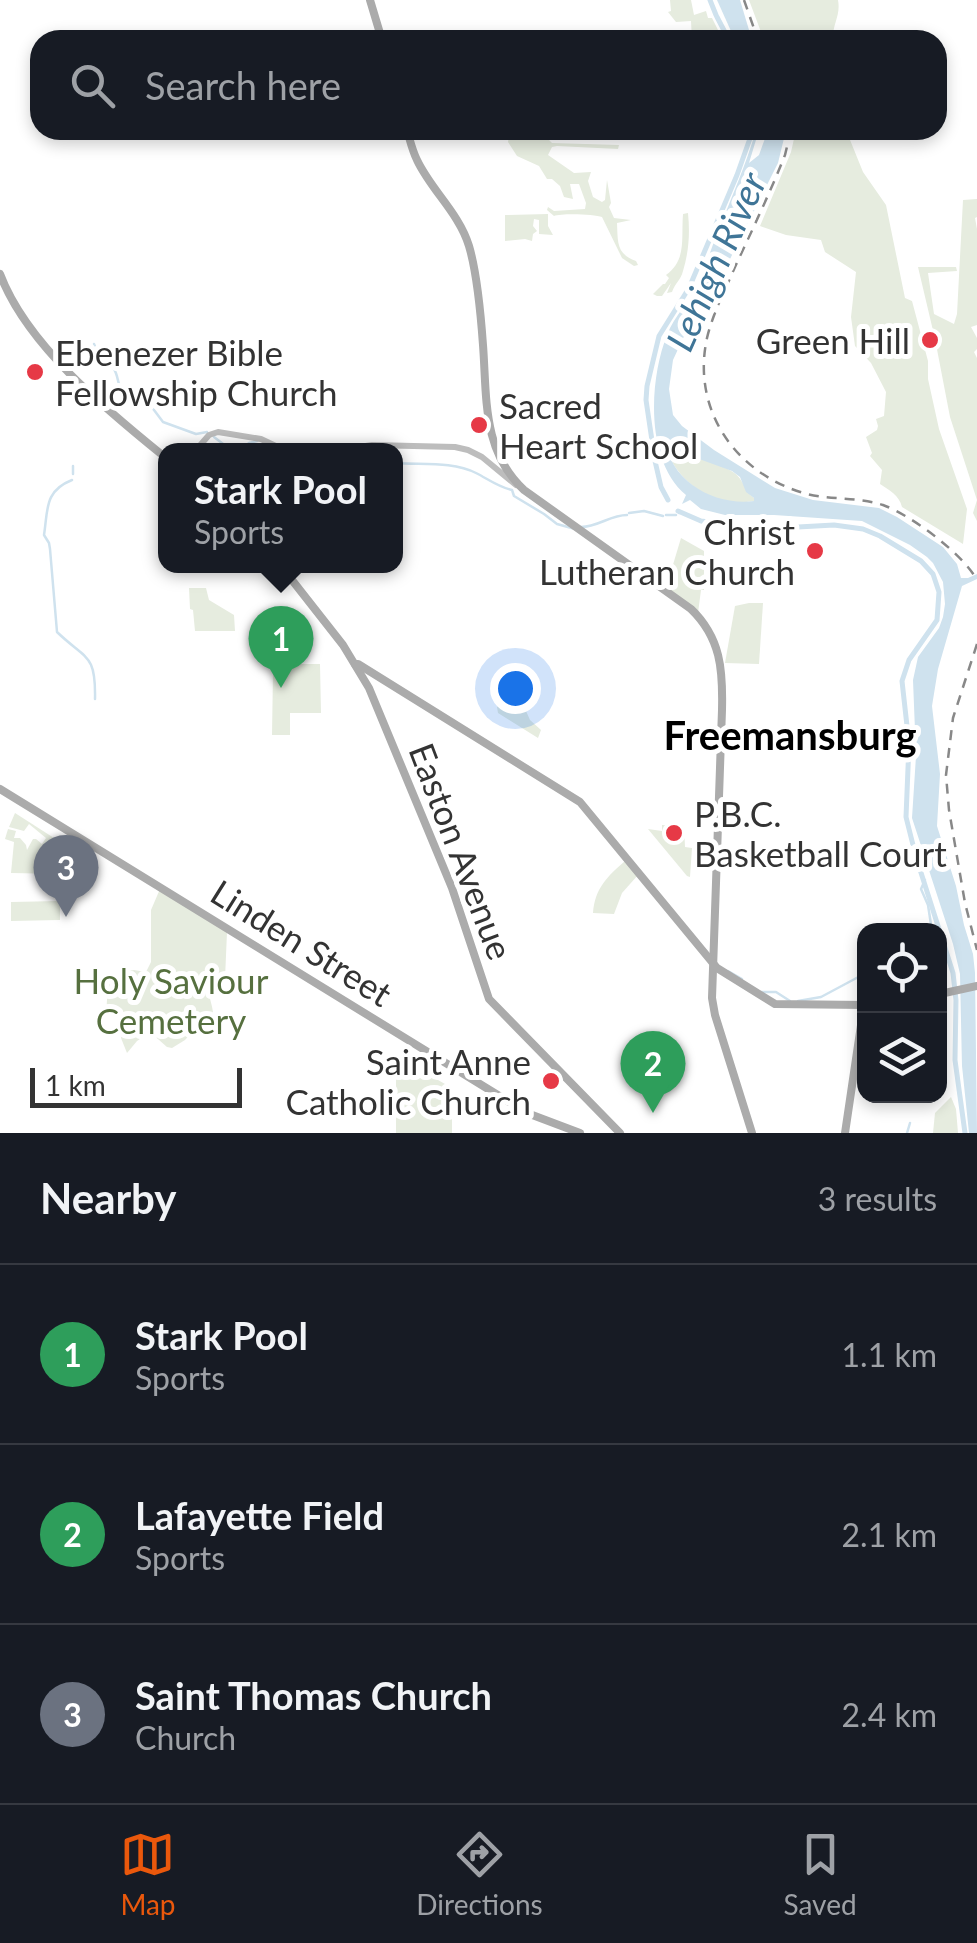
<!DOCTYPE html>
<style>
body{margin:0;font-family:Lato,sans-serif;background:#242831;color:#f1f3f6}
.controls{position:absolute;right:30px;bottom:30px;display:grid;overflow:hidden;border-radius:20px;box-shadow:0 5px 15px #0003}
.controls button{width:90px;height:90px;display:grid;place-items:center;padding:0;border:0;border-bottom:2px solid #363941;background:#171b24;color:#f1f3f6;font:50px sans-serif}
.scale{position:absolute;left:30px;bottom:25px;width:212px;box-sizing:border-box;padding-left:10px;border:5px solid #333;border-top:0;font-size:28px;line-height:35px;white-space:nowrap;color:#333;-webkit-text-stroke:8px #fff;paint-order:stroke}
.you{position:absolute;left:515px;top:688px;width:35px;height:35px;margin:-25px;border:8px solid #fff;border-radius:50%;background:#1a73e8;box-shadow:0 0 0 15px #1a73e833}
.badge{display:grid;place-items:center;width:65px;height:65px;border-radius:50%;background:#ea580c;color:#fff;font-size:32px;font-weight:700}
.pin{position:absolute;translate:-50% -82px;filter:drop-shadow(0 2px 5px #0008)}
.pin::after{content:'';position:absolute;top:52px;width:35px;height:30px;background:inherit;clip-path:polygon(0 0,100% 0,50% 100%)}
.popup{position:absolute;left:158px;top:443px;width:245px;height:130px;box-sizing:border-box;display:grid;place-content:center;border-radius:20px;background:#171b24;filter:drop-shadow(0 2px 8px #0005);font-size:32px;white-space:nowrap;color:#9ea1a6}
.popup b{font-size:38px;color:#f1f3f6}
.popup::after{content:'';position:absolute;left:50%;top:100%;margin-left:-20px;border:20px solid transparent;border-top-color:#171b24}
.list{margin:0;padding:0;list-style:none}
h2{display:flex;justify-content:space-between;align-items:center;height:130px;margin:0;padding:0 40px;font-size:42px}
h2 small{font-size:32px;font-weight:400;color:#9ea1a6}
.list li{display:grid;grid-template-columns:65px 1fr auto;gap:30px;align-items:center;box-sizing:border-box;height:180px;padding:0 40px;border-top:2px solid #363941}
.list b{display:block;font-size:38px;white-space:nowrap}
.list p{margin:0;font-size:32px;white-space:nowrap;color:#9ea1a6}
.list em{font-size:32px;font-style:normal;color:#9ea1a6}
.icon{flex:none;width:55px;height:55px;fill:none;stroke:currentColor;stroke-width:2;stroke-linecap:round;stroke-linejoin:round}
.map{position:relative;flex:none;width:977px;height:1133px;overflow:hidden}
.search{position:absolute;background:#171b24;box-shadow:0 5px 15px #0003;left:30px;right:30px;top:30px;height:110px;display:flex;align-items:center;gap:25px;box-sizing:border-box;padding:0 35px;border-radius:30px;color:#9ea1a6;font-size:38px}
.sheet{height:670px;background:#171b24}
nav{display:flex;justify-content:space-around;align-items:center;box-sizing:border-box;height:140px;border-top:2px solid #363941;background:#171b24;font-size:28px;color:#9ea1a6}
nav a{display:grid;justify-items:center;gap:5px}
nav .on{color:#ea580c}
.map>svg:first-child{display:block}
</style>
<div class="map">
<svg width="977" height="1133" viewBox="0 0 977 1133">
<rect width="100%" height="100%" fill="#fff"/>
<g fill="#e6ecdf">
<polygon points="670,0 691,0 694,15 706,11 708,18 712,18 723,40 692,40 691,21 676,22 668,12 671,11"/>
<path d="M749 0H838C841 16 832 24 833 40H764Z"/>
<path d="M545 130H548V139L552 143 619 145 618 149 557 146 552 147 548 155 574 173 591 172 588 181 593 197 602 202 605 200 607 180 611 203 609 207 614 218 631 220 617 223C618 242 616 254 636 261L638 265 634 266 622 258 602 217C595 214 561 213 554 216L547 210 548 207 554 211 585 209 586 203 579 184H570L573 199 564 197 560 186 552 179H547L539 166 517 156 508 142 510 131H521L538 138 543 136Z"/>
<path d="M796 130H846L863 172 886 205 905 298 912 301 928 361V379L939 429 967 509 963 544 902 507C899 495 889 490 880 484L882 470 870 456 872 453 866 437 877 430 878 426 876 419 884 416 886 392 871 363 855 346 851 317 856 272 825 252 821 240 786 235 760 226 791 152Z"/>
<polygon points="977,199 977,217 975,218 977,229 977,325 971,327 977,338 977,349 974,352 977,358 977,521 973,513 977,500 950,417 935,339 918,267 956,267 957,271 928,273 934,314 954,324 957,314 963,200"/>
<path d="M688 213C690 233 689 251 683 271 681 280 675 283 672 292L667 293 671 283 662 296H657L653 294 663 284H665L669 278 666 275C687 260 681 238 683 214Z"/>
<polygon points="548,214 548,226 553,235 539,234 539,220 534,219 533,226 537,231 533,234 532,241 525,239 505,241 505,215"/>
<path d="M666 438C685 460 710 458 733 472 744 479 744 491 754 498V501C741 503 726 503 714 498 691 490 664 462 666 438Z"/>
<polygon points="681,538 704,551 704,590 701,590 698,613 666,588"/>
<polygon points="189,588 206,588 209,600 234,615 235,631 195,631 193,610 190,609"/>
<polygon points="749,603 763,603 759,664 725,663 735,606"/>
<polygon points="284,664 320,664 321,713 290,713 290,735 272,735 273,672 283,672"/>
<polygon points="522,702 530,720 541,730 538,738 498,713 497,707 500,703"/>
<polygon points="15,813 54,838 54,841 60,841 60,874 11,873 14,842 5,839 8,829 16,831 14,838 20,838 26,845 27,850 33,839 36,839 42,844 46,838 29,824 24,831 9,827"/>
<polygon points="662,825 684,826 685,847 692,848 690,877 687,876 648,829 662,831"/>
<path d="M625 861 638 875 622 893 614 914 593 913C595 888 607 877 625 861Z"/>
<path d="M160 889 227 932 225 979 210 982C205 998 218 1009 211 1025L194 1030 185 1040 172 1048 167 1047 150 1032 137 1041 127 1053 121 1038 120 1018 106 1016 108 983H114L123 972 134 970 146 972 151 962V910Z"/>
<polygon points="60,901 60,920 11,921 11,902"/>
<polygon points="396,1056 452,1088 452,1133 396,1133"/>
<polygon points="951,1097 956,1109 958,1133 933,1133 935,1113"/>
</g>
<g fill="#cfe2ee" fill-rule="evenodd">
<polygon points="717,0 740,0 752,40 735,40"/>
<path d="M756 130H759L749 163 759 155 768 130H786L778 163 727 265 693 317 673 360 669 389 673 415 682 426 714 450 775 488 813 500 879 508 897 517 943 547 957 564 961 578H968L977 574V579L962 586 938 669 932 706 940 774 937 826 956 886 964 925 973 954 975 973 977 1133H969L962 1066 960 974 953 944 912 818 916 756 913 680 918 657 939 628 943 617 945 604 943 582 933 563 927 557 910 545 862 521 774 515H725L701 509 690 500 682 504 686 495C645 461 649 380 667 335 674 316 691 300 699 282 706 266 711 248 718 232 731 198 746 165 756 130ZM665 439 680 452 732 471 740 477 746 492 754 498V501C715 506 670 482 665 439Z"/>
</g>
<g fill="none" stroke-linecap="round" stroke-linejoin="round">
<g stroke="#cfe2ee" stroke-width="2.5">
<path d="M94 344 101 361C132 369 101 400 151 406L163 422 196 434 207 432"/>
<polyline points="214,437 231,450"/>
<polyline points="242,450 249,443 257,441"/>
<path d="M396 463C421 465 453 461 476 473 488 479 498 487 512 490L514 496 544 514 557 524 575 529"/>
<polyline points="73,466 73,474"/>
<path d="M72 480C44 491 48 510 44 535L49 543 50 549 57 632C86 660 96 653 95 699"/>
<polyline points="679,511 679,513"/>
<polyline points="629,513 644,511 663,516"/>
<polyline points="666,515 676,515"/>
<path d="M581 527C598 527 610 515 627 515"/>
<polyline points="742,539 743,526"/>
<polyline points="925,880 921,889 928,905 932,931"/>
<polyline points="728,971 742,979"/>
<polyline points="761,992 776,992 790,1001"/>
<polyline points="798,1001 821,997 864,974"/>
<polyline points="907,1133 910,1123"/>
</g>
<g stroke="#cfe2ee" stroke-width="5">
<polyline points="710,0 716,15"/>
<polyline points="717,17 729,40"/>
<polyline points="668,500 661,487 655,461 646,400 647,386 659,336 689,288 737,175 753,130"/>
<polyline points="678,511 701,521 762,529 834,525 863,529 880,536 921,561 933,574 939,592 937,620 909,660 902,681 909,744 906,817 916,857 953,973 956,1000 955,1060 965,1133"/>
</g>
<polyline stroke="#bdbdbd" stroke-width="6" points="196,450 209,435 218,432 261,439 280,448 359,447 372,445 455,447 468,450 482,457 516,485"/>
<g stroke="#ababab" stroke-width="8">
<polyline points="370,0 382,40"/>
<path d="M407 130C410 140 412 150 417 160 431 190 459 213 469 246 477 273 481 317 483 345 487 398 482 451 524 490L691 609C721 638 723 670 722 710L712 998 715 1015 752 1133"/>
<path d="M0 274C27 346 108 411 166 458"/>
<polyline points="281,566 343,645 369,688 452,888 489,999 620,1133"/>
<polyline points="355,664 358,664 580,802 717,968 775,1004 864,1005"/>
<polyline points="0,789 527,1113 580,1133"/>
<polyline points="940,994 977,986"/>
<polyline points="845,1133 864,1005"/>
</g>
<g stroke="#888" stroke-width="2.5" stroke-dasharray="10 8" stroke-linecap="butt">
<polyline points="744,0 758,40"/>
<path d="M791 130 785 155C770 193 752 230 735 267 725 290 713 313 707 338 691 411 737 475 807 494 832 500 858 497 883 505 911 515 963 554 977 580"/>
<polyline points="977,644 953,718 946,775 949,810 965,903 977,950"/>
</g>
</g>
<g fill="#e63946" stroke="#fff" stroke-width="4">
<circle cx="930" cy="340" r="10"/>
<circle cx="35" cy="372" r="10"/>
<circle cx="479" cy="425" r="10"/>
<circle cx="815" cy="551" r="10"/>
<circle cx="674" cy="833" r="10"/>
<circle cx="551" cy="1081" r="10"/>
</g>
<g text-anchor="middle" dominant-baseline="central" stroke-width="10" stroke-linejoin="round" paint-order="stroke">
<g font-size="35" fill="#333" stroke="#fff" text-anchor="end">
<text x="910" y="340">Green Hill</text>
<text x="55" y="352" text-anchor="start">Ebenezer Bible<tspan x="55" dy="40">Fellowship Church</tspan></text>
<text x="499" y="405" text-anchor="start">Sacred<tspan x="499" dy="40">Heart School</tspan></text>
<text x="795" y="531">Christ<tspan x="795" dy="40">Lutheran Church</tspan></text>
<text x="694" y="813" text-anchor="start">P.B.C.<tspan x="694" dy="40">Basketball Court</tspan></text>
<text x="531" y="1061">Saint Anne<tspan x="531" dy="40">Catholic Church</tspan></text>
</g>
<g font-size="35" fill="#333" stroke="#fff">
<text transform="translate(462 851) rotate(69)">Easton Avenue</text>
<text transform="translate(302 942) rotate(32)">Linden Street</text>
</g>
<g font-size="35" fill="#56703f" stroke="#fff">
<text x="171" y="980">Holy Saviour<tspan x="171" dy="40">Cemetery</tspan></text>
</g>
<g font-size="38" font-style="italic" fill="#3f7597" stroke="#fff">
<text transform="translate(715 261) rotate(-66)">Lehigh River</text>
</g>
<g font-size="40" font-weight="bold" fill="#000" stroke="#fff">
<text x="790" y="735">Freemansburg</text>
</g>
</g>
</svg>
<div class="controls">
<button><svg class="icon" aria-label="locate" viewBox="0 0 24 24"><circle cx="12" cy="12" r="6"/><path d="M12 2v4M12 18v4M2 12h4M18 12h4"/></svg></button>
<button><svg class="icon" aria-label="layers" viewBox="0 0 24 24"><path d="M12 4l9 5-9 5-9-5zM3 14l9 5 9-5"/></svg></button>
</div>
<div class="scale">1 km</div>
<div class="you"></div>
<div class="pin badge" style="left:281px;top:688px;background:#2e9e5b">1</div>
<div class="popup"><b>Stark Pool</b>Sports</div>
<div class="pin badge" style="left:653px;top:1113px;background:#2e9e5b">2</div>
<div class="pin badge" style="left:66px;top:917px;background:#6b7280">3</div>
<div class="search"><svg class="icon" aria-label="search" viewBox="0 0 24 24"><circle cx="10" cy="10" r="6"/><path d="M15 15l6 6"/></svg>Search here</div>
</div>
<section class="sheet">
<h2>Nearby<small>3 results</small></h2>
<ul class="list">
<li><span class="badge" style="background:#2e9e5b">1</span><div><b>Stark Pool</b><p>Sports</p></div><em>1.1 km</em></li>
<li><span class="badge" style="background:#2e9e5b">2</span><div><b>Lafayette Field</b><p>Sports</p></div><em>2.1 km</em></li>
<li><span class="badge" style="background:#6b7280">3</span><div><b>Saint Thomas Church</b><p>Church</p></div><em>2.4 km</em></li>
</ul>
</section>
<nav>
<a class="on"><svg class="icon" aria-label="map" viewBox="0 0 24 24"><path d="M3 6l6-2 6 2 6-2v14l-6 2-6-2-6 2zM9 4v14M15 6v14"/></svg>Map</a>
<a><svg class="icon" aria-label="directions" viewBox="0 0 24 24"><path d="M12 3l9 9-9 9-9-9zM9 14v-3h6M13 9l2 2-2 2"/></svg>Directions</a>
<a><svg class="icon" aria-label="saved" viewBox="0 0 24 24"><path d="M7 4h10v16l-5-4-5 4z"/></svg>Saved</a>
</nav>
